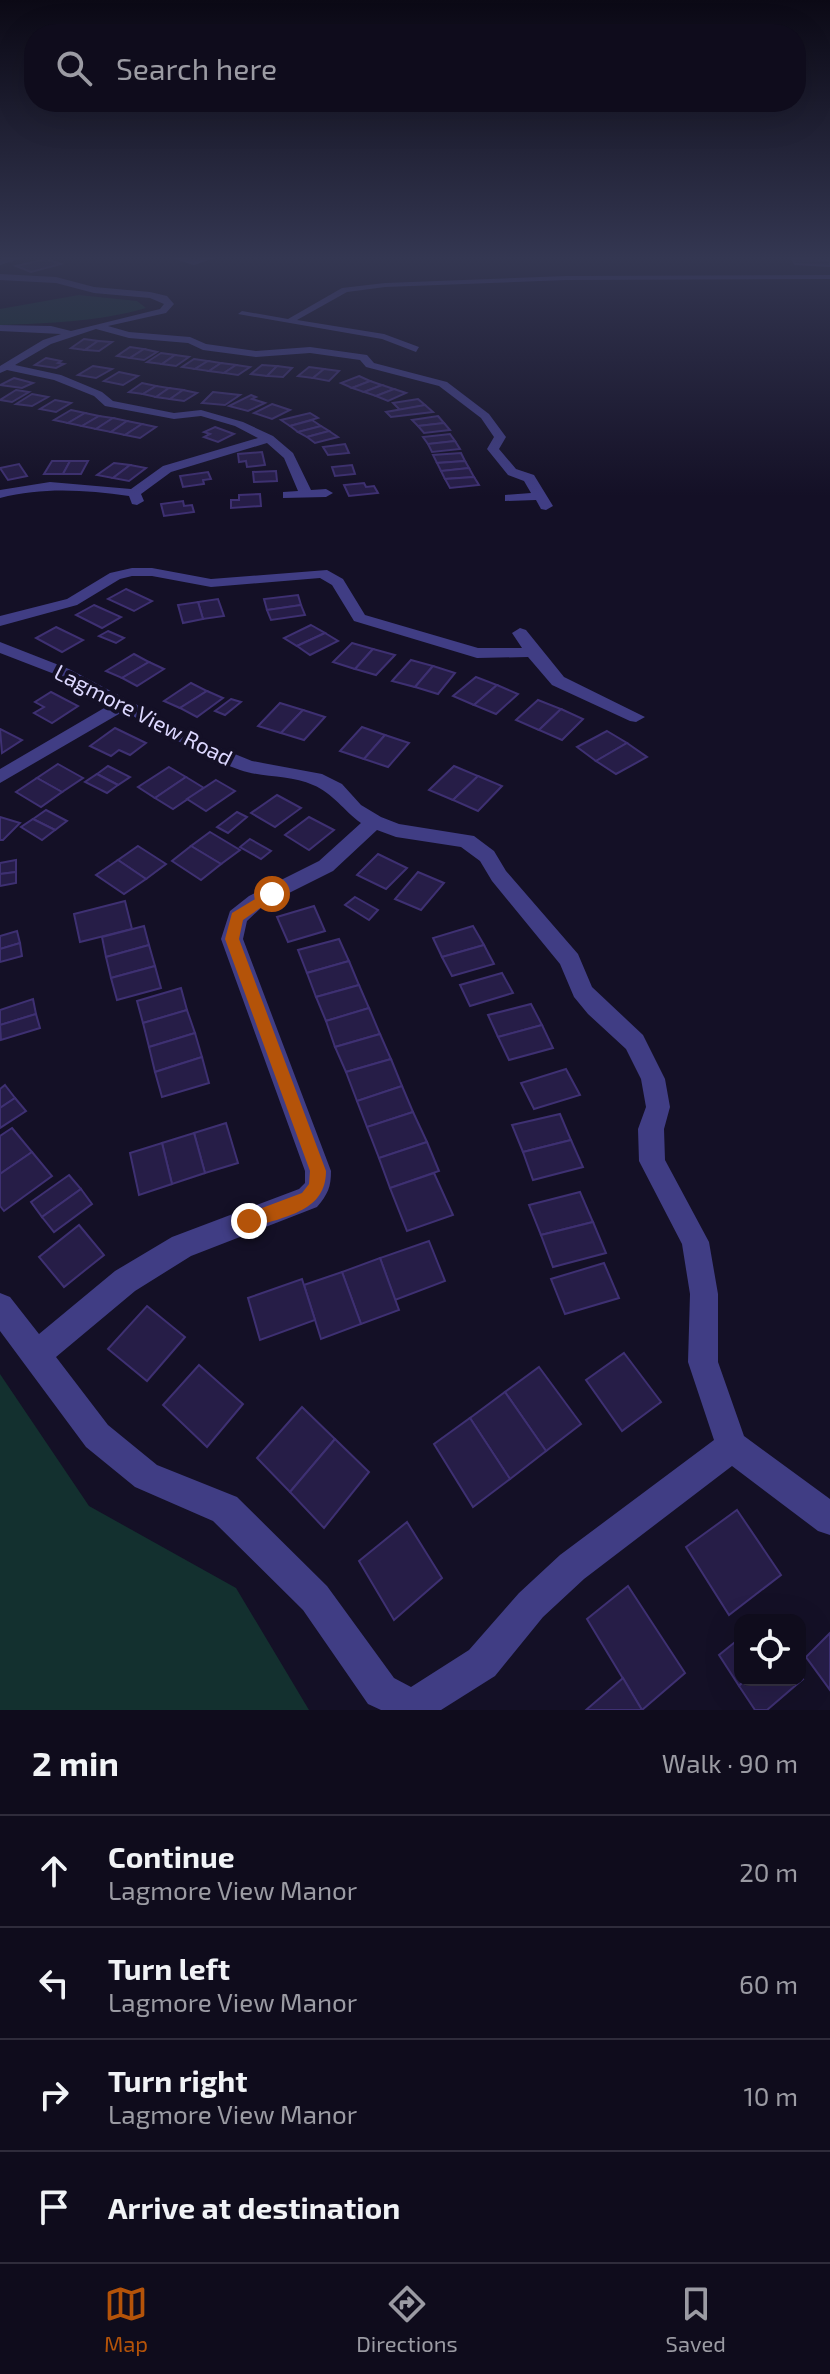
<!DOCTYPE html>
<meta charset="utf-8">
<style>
body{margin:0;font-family:"Exo 2",sans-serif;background:#181525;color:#f1f3f6}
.controls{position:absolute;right:24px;bottom:24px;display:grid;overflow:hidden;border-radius:16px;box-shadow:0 8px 32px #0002}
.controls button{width:72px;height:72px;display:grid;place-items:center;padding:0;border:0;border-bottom:2px solid #2f2c3b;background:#0f0c1c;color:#f1f3f6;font:40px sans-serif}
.stop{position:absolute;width:24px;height:24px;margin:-18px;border:6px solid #b45309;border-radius:50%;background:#fff}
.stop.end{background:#b45309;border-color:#fff;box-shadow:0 2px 8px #0008}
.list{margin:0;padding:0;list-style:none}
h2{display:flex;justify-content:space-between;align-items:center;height:104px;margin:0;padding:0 32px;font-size:34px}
h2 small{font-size:26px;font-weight:400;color:#9b9ba3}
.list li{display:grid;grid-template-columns:52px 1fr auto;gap:24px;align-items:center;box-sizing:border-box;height:112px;padding:0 32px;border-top:2px solid #2f2c3b}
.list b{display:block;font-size:30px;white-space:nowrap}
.list p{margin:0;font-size:26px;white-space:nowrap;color:#9b9ba3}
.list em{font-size:26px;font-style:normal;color:#9b9ba3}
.icon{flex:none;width:44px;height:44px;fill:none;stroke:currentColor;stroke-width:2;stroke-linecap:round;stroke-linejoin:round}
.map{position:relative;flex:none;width:830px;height:1710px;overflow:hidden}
.search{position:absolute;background:#0f0c1c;box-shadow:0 8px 32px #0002;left:24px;right:24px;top:24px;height:88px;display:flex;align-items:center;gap:20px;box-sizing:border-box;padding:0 28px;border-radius:32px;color:#9b9ba3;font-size:30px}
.sheet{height:552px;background:#0f0c1c}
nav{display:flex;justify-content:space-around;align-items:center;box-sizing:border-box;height:112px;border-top:2px solid #2f2c3b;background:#0f0c1c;font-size:22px;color:#9b9ba3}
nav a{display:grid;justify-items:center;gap:4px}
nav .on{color:#b45309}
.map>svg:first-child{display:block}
</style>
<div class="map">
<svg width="830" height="1710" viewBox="0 0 830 1710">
<rect width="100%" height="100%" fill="#141026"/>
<g fill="#13302f">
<path d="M79 295 137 301 146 308C98 322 50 323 0 325V309Z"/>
<polygon points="0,1374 89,1506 236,1588 309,1710 0,1710"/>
</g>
<g fill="#261d47" stroke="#3e3072" stroke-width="2">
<polygon points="46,259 61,264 31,272 16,266"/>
<polygon points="792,259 830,260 830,266 795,264"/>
<polygon points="84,339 98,341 85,350 71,348"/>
<polygon points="98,341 112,342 99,351 85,350"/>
<polygon points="130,347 144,349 130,358 117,356"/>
<polygon points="144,349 157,352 144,360 130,358"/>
<polygon points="161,353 175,355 162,364 147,362"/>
<polygon points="175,355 189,357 176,366 162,364"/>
<polygon points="46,358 61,361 58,363 64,364 56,368 35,365"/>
<polygon points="194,359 208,361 195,369 182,367"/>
<polygon points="208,361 221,363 209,371 195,369"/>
<polygon points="221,363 236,365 224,373 209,371"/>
<polygon points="236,365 250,367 238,375 224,373"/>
<polygon points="262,365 277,366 267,376 251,374"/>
<polygon points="93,366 112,369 96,378 78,375"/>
<polygon points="277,366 292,368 283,377 267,376"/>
<polygon points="309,367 324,369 313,378 298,376"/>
<polygon points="324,369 339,371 329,381 313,378"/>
<polygon points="119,372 138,376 123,385 104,381"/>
<polygon points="359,376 370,381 352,388 341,383"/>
<polygon points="14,378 33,383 22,388 0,385"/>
<polygon points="370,381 382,385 364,392 352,388"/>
<polygon points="142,383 156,386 143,394 129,392"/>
<polygon points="382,385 394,389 376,396 364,392"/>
<polygon points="156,386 169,388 156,397 143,394"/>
<polygon points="169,388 183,390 170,399 156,397"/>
<polygon points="394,389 406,393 388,401 376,396"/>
<polygon points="16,390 29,392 12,402 0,400"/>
<polygon points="183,390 197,393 184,401 170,399"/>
<polygon points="213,392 240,395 225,405 202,403"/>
<polygon points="32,394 48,397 32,406 16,404"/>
<polygon points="251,395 256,397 252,399 265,403 248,411 229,406"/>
<polygon points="418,399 425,405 400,410 393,403"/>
<polygon points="55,400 71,403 56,412 40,409"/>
<polygon points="272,404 290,410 272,419 254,413"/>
<polygon points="425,405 433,412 391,417 386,412"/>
<polygon points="71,410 85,413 68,423 54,420"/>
<polygon points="85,413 99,416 82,426 68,423"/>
<polygon points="310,413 318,418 290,426 281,420"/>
<polygon points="99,416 113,418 96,429 82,426"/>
<polygon points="438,416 444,423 418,426 412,420"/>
<polygon points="113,418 127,421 111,432 96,429"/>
<polygon points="312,420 321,426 298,432 290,426"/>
<polygon points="127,421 142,424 125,435 111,432"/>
<polygon points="444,423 450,430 424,433 418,426"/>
<polygon points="142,424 156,427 140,438 125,435"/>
<polygon points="321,426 329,431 307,437 298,432"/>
<polygon points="215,427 234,434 218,442 204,437 210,434 204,432"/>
<polygon points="329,431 338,437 315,443 307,437"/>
<polygon points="450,434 455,441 428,444 423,437"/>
<polygon points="455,441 460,449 432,452 428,444"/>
<polygon points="345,444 349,453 328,455 323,447"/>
<polygon points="262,452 265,465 247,467 246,461 239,462 238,454"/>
<polygon points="461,453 465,461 437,463 433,455"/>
<polygon points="52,461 70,461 63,474 44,474"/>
<polygon points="70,461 88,461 81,474 63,474"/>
<polygon points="465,461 469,468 441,471 437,463"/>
<polygon points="114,463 130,465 113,478 97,475"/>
<polygon points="19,464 27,476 8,480 0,468"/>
<polygon points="130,465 146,468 129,481 113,478"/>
<polygon points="352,465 355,474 335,476 332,467"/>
<polygon points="469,468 474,477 445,479 441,471"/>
<polygon points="276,471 277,481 254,482 253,472"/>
<polygon points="208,472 211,479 203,480 204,484 183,487 180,476"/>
<polygon points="474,477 479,485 450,488 445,479"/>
<polygon points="364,483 366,487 374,486 378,493 349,496 344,485"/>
<polygon points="260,494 261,506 231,508 231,500 239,500 239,495"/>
<polygon points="183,501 184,506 192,505 194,512 164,516 161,504"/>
<polygon points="126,589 152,601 134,611 108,599"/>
<polygon points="298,595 301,605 267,610 264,599"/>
<polygon points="218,599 224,616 203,619 198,602"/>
<polygon points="198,602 203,619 183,623 178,605"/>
<polygon points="94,605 121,617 102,628 76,615"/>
<polygon points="301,605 305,615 271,620 267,610"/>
<polygon points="311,625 325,633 297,646 284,638"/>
<polygon points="56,627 83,640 62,652 36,638"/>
<polygon points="108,631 124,638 116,643 99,636"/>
<polygon points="325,633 338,641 310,655 297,646"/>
<polygon points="352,643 373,649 355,669 333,662"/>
<polygon points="373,649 395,655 376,675 355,669"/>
<polygon points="134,654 149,662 122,678 106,671"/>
<polygon points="411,660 433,666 415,687 392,681"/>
<polygon points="149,662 164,669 137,686 122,678"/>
<polygon points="433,666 455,673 438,694 415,687"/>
<polygon points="476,677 497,685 474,705 453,696"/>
<polygon points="191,683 207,691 180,708 164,701"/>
<polygon points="497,685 518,694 496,714 474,705"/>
<polygon points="207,691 223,698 197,717 180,708"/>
<polygon points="51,692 78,706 52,723 34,713 44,707 35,702"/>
<polygon points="231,699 241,702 225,715 215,711"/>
<polygon points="538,700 561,709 539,730 516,720"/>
<polygon points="280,703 303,710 281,733 258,726"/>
<polygon points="561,709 583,719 562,740 539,730"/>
<polygon points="303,710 325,717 304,740 281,733"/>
<polygon points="362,727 385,735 364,759 340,751"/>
<polygon points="115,728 146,743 130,755 119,750 111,756 90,746"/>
<polygon points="0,729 22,740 2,753"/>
<polygon points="607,731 627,743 596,761 577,747"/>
<polygon points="385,735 409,743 388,767 364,759"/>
<polygon points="627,743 647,757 616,774 596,761"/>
<polygon points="58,764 83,778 62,792 37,778"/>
<polygon points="108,766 130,777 118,785 97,774"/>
<polygon points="454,766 478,776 453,800 429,790"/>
<polygon points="169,767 186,777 155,798 138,787"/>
<polygon points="97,774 118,785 107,793 85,782"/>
<polygon points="478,776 502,786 478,811 453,800"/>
<polygon points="186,777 204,788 173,809 155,798"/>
<polygon points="37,778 62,792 41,807 16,792"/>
<polygon points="216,780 235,791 206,811 187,799"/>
<polygon points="277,795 301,808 275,827 251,813"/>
<polygon points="46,810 67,821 55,830 33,819"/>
<polygon points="237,812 247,817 228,833 217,827"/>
<polygon points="0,817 20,823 3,840 0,840"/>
<polygon points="309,817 334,830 309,850 285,835"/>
<polygon points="33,819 55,830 42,840 21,827"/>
<polygon points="210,832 240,850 221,864 191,846"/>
<polygon points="250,839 271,851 261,859 240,847"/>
<polygon points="138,846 166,864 146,879 118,860"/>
<polygon points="191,846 221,864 201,880 172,861"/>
<polygon points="378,854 407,868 386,889 357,875"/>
<polygon points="16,860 16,872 0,874 0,863"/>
<polygon points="118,860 146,879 124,894 96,875"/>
<polygon points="16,872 16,883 0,886 0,874"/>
<polygon points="418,872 444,883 421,910 395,899"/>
<polygon points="355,897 378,910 369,920 345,905"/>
<polygon points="125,901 132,929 80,942 74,914"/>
<polygon points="314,906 325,931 288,942 277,917"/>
<polygon points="144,926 149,945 106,957 102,937"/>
<polygon points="473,926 484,945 442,957 433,938"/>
<polygon points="17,931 20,943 0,949 0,936"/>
<polygon points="339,939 349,961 307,973 298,950"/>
<polygon points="20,943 22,956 0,962 0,949"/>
<polygon points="149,945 155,966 111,978 106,957"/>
<polygon points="484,945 494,964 452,976 442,957"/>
<polygon points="349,961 359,985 316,997 307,973"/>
<polygon points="155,966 161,988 117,1000 111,978"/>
<polygon points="502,973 513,993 470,1006 460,985"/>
<polygon points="359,985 369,1008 326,1021 316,997"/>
<polygon points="181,988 187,1010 143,1023 137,1001"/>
<polygon points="33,999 36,1014 0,1025 0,1010"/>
<polygon points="531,1004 542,1025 498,1037 488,1015"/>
<polygon points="369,1008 380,1034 335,1047 326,1021"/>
<polygon points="187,1010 195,1033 149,1047 143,1023"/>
<polygon points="36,1014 40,1028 1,1040 0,1025"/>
<polygon points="542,1025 553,1048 509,1060 498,1037"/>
<polygon points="195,1033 202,1057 155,1072 149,1047"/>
<polygon points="380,1034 391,1059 346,1072 335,1047"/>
<polygon points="202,1057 209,1083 162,1097 155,1072"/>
<polygon points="391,1059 402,1086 357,1101 346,1072"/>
<polygon points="566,1069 580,1095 534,1109 521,1083"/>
<polygon points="5,1085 15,1098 0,1108 0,1089"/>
<polygon points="402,1086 413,1112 367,1127 357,1101"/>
<polygon points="15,1098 26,1111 0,1128 0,1108"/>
<polygon points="413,1112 427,1142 379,1158 367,1127"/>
<polygon points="560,1114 571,1140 523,1152 512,1125"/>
<polygon points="226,1123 238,1163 205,1173 194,1133"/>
<polygon points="12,1128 32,1152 0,1174 0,1136"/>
<polygon points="194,1133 205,1173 172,1184 162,1143"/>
<polygon points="571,1140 583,1167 533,1180 523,1152"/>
<polygon points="427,1142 439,1171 390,1188 379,1158"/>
<polygon points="162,1143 172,1184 139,1195 130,1153"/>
<polygon points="32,1152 52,1176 4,1211 0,1206 0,1174"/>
<polygon points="434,1173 453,1215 407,1231 390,1188"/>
<polygon points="69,1175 81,1189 42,1217 31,1202"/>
<polygon points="81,1189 92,1204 54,1232 42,1217"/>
<polygon points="580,1192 593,1222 541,1235 529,1205"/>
<polygon points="593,1222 606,1253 553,1267 541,1235"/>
<polygon points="79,1225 104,1255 64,1287 39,1257"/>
<polygon points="429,1241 445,1281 395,1300 380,1258"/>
<polygon points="380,1258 399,1310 361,1324 342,1272"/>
<polygon points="604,1263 619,1298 565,1314 551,1279"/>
<polygon points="342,1272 361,1324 321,1339 304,1285"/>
<polygon points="302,1279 315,1320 260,1340 248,1298"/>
<polygon points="147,1306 185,1337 147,1381 108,1349"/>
<polygon points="624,1353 661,1402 622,1431 586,1380"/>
<polygon points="199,1365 243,1404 207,1447 163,1405"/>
<polygon points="539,1367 581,1424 546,1451 505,1392"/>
<polygon points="505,1392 546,1451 510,1479 470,1418"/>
<polygon points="302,1407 335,1439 290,1492 257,1458"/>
<polygon points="470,1418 510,1479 473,1507 434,1444"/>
<polygon points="335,1439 369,1472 324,1528 290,1492"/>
<polygon points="737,1510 781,1575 729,1615 686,1547"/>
<polygon points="407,1522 442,1578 394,1620 359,1561"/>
<polygon points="628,1586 685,1673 642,1710 587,1619"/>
<polygon points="830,1633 830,1690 806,1657"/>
<polygon points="740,1638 740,1680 745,1680 739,1686 719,1655"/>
<polygon points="800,1675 803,1679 767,1710 755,1710 739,1686 745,1680 800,1680"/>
<polygon points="623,1678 642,1710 586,1710"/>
</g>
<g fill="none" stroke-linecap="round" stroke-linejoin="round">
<polygon fill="#403d84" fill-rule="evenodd" points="830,275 830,279 566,280 385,287 347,292 297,320 384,334 419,347 416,352 382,339 238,314 242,311 288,319 342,288 385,283 566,276"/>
<g fill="#403d84" fill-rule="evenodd">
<polygon points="12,256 29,256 0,265 0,259"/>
<polygon points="164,256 194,259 221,256 194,265"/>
<path d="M0 274 56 277 94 287 150 292 167 296 174 304 166 313 108 326 129 332 190 337 206 344 256 351 310 347 367 355 374 363 447 382 489 414 506 437 499 449 516 469 534 475 553 506 546 510 541 509 536 500 505 501V495L531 493 524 481 508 475 487 449 494 437 481 418 439 386 366 367 360 360 310 353 256 357 203 350 188 343 129 338 96 329 51 344 15 365 61 375 102 392 113 401 174 413 201 410 243 422 273 436 293 453 311 490 326 489 333 493 326 497 283 498V492L298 491 284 458 267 443 171 472 141 494 144 501 137 505 132 504 129 496C85 490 44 487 0 498V490L50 482 131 489 163 466 258 438 235 426 201 416 174 419 105 406 94 396 54 380 7 370 0 373V366L43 340 61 334 0 331V325L51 326 71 331 160 309 164 304 150 298 94 293 56 283 0 280Z"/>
<polygon points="132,568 152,568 211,579 327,570 343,579 365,615 478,648 522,648 512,633 520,628 526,630 564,677 645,717 636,722 630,721 552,685 528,657 477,658 354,621 332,585 320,578 211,587 152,576 132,576 120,579 77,605 0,626 0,616 67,599 110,573"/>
<path d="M0 642 69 669 215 746 252 761 322 774 342 784 361 805 381 817 399 824 474 836 494 851 506 871 578 954 592 987 643 1035 665 1079 670 1107 664 1129 665 1160 709 1242 718 1294V1362L744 1436 830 1499V1535L818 1531 732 1466 584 1579 543 1617 495 1676 441 1710H381L368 1704 303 1610 213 1521 135 1487 86 1447 0 1331V1293L10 1297 39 1334 115 1271 172 1237 299 1189 305 1183V1171L221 939 230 911 249 896 319 861 361 823C344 811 333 793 313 785 291 775 263 778 240 770 199 755 162 732 124 711L0 783V769L111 704 57 675 0 653ZM377 830 396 837 461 847 480 861 492 881 560 964 574 997 588 1014 626 1049 641 1079 646 1107 638 1129 639 1161 682 1244 690 1294 688 1362 714 1440 560 1555 519 1593 469 1650 411 1687 394 1678 327 1586 237 1497 157 1465 108 1425 56 1357 135 1291 191 1256 317 1207C328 1194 331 1187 331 1171L243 939 247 921 263 906 333 871Z"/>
</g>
</g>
<linearGradient id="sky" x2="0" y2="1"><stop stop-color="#0b0915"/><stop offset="0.52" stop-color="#343752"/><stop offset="1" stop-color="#343752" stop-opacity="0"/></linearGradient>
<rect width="830" height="496" fill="url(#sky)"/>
<path fill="#b45309" d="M272 889 276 890V897L243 920 239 939 326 1171C326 1213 283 1216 249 1229L243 1226 240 1221 243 1215 302 1193 309 1184 310 1171 225 939 232 913Z"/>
<g text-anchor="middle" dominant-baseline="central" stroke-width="8" stroke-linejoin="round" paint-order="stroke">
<g font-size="22" fill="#dcd7fe" stroke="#141026">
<text transform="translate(144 714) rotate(27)">Lagmore View Road</text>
</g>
</g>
</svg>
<div class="controls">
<button><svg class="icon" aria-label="locate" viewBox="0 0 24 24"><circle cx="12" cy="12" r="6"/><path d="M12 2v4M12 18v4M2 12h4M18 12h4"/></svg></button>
</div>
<div class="stop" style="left:272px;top:894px"></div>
<div class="stop end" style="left:249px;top:1221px"></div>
<div class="search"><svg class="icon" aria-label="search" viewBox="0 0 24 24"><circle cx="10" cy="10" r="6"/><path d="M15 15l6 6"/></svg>Search here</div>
</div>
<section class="sheet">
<h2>2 min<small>Walk · 90 m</small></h2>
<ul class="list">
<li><svg class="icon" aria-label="ahead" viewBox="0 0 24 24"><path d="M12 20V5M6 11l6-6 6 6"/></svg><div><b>Continue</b><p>Lagmore View Manor</p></div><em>20 m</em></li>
<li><svg class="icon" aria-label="left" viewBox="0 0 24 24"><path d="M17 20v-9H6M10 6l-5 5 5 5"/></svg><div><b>Turn left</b><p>Lagmore View Manor</p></div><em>60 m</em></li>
<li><svg class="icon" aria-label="right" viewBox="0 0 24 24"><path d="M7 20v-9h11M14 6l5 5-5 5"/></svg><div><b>Turn right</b><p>Lagmore View Manor</p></div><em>10 m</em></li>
<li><svg class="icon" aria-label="arrive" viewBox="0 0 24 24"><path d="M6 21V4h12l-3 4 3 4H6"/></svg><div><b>Arrive at destination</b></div></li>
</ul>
</section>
<nav>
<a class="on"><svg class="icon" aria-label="map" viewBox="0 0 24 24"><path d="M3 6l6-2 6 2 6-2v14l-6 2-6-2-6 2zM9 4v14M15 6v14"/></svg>Map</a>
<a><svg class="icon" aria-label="directions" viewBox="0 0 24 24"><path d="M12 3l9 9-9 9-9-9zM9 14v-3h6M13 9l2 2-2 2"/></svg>Directions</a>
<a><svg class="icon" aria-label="saved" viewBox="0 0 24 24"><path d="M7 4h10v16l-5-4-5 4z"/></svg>Saved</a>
</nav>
